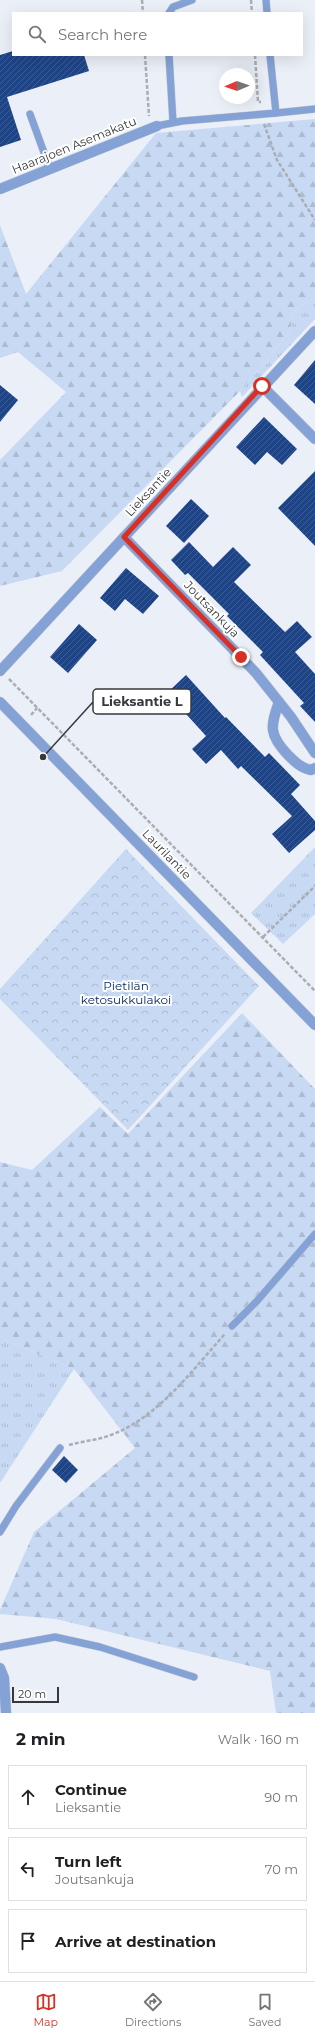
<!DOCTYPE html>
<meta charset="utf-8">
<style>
body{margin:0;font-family:Montserrat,sans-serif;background:#f2f2f2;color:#202124}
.compass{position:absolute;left:219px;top:68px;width:36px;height:36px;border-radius:50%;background:#fff;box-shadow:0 4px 16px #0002;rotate:268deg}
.scale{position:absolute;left:12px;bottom:10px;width:47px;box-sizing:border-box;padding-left:4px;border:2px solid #36383b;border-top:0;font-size:11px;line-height:14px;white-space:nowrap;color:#36383b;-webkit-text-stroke:3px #fff;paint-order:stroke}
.stop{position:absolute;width:12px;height:12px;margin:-9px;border:3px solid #d93025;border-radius:50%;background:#fff}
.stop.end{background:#d93025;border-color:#fff;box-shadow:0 1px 4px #0008}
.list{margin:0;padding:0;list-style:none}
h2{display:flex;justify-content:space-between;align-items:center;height:52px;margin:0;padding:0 16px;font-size:17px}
h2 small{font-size:13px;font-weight:400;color:#757577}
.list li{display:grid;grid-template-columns:26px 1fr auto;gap:12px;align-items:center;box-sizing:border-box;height:64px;margin:0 8px 8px;padding:0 8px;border:1px solid #e0e0e0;border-radius:0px}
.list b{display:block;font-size:15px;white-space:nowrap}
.list p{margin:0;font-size:13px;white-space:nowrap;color:#757577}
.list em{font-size:13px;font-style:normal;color:#757577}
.icon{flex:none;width:22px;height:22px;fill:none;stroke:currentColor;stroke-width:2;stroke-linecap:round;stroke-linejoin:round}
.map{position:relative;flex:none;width:315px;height:1713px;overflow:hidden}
.search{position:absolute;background:#fff;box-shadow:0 4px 16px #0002;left:12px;right:12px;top:12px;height:44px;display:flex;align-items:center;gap:10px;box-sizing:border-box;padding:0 14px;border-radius:0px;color:#757577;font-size:15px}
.sheet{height:268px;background:#fff}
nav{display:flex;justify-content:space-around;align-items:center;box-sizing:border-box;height:56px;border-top:1px solid #e0e0e0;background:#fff;font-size:11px;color:#757577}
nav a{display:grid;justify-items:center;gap:2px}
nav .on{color:#d93025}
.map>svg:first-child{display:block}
</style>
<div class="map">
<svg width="315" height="1713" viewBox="0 0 315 1713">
<defs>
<pattern id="grass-tufts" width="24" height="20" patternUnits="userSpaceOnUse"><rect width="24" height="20" fill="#c8d9f4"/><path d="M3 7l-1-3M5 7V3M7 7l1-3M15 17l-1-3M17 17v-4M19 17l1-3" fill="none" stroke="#acbbd2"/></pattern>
<pattern id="forest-firs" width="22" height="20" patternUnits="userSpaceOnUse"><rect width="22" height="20" fill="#c8d9f4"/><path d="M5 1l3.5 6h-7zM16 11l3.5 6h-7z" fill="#acbbd2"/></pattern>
<pattern id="park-crowns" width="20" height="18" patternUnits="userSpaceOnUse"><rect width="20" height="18" fill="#c8d9f4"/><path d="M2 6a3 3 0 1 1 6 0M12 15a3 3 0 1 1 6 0" fill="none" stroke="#acbbd2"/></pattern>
<pattern id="building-hatch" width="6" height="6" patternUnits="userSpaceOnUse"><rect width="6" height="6" fill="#1e4488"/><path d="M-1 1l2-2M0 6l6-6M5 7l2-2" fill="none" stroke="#3f5d94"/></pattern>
</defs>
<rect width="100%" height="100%" fill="#ebf0f8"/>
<g fill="url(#grass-tufts)">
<polygon points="315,297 315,319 242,397 240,391 289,333 294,311"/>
<polygon points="315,847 315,914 283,944 251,913"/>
<polygon points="0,1335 7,1341 74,1369 0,1483"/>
</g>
<g fill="url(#forest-firs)">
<polygon points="315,119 315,297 294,311 289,333 240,391 62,571 0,586 0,460 66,392 18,352 0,358 0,225 26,294 156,133"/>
<polygon points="242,1013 315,1089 315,1713 276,1713 270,1671 56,1619 0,1614 0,1610 34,1532 135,1448 74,1369 7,1341 0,1335 0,1162 32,1170 100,1107 128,1134"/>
</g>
<polygon fill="url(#park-crowns)" points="126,849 259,986 128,1130 0,999 0,989"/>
<g fill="url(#building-hatch)">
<polygon points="13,51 13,55 84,55 89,71 7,97 21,140 0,147 0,55"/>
<polygon points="315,360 315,404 294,385"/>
<polygon points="0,385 18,400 0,422"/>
<polygon points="264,417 297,449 282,465 267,452 255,465 236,447"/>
<polygon points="315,471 315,546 278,508"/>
<polygon points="191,499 209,516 184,543 166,526"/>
<polygon points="189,542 213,567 233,547 251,565 234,582 285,632 297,621 312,637 295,652 315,674 315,722 300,706 304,703 260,655 263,652 227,616 229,614 188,573 185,575 171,560"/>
<polygon points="126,568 159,596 143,614 125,599 115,611 100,598"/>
<polygon points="79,624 97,640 68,673 50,657"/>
<polygon points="186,675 225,718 226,717 265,757 269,753 300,785 291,794 315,821 315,830 289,853 272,834 292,816 241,766 238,769 221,750 206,764 192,749 206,736 167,693"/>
<polygon points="64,1456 78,1470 66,1483 52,1470"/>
</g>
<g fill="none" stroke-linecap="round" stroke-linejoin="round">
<g stroke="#c7cbd2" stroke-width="8">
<g id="service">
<polyline points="266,0 267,13"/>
<polyline points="169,13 173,7 192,0"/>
<polyline points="169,55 173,122"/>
<polyline points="276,113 315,109"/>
<polyline points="30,114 50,169"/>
<polyline points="157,126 182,121 276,113 270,55"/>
<polyline points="232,1326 257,1301 315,1234"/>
<polyline points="0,1532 16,1506 60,1448"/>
<polyline points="0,1647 55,1637 100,1647 194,1677"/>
</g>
</g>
<g stroke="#c7cbd2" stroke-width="11">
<g id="minor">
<polyline points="0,189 157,126"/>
<polyline points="262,386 315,439"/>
<polyline points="124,537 256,673 291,717 315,753"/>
<polyline points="0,671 315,331"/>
<path d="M279 702C270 727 269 735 288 755 295 762 301 768 311 770L315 768"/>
<polyline points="0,1668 4,1678 6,1713"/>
</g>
</g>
<g stroke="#c7cbd2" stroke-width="11">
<polyline id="tertiary" points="0,702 315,1025"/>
</g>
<g stroke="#aaaeb4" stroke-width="2.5" stroke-dasharray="4 2" stroke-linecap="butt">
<polyline points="142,0 143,13"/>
<polyline points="251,0 252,13"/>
<polyline points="145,55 149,116"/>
<polyline points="255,55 258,102 261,102"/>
<polyline points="264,124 277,160 315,220"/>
<polyline points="9,679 315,991"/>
<polyline points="31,715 37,708"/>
<polyline points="263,937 315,886"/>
<path d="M69 1445C83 1441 98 1440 111 1435 159 1417 192 1370 225 1334"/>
</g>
<use href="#service" stroke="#84a2d5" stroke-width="7"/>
<use href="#minor" stroke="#84a2d5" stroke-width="10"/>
<use href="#tertiary" stroke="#84a2d5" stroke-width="10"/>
</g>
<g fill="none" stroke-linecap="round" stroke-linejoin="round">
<polyline stroke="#d93025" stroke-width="5" points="241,657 124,537 262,386"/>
</g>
<g text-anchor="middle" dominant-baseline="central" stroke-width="4" stroke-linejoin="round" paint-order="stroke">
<g font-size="12" fill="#36383b" stroke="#fff">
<text transform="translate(74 145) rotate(-22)">Haarajoen Asemakatu</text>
<text transform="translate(148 492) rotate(-47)">Lieksantie</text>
<text transform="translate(212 609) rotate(46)">Joutsankuja</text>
<text transform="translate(167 854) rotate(46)">Laurilantie</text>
</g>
<g font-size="12" fill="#04296a" stroke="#fff">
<text x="126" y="985">Pietilän<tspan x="126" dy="14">ketosukkulakoi</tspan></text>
</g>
</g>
<path fill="none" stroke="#36383b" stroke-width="1.5" d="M43 757L93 702"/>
<circle fill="#36383b" stroke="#fff" stroke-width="1.5" cx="43" cy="757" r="4"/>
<rect fill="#fff" stroke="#36383b" stroke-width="1.5" x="93" y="689" width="98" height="25" rx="4"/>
<g font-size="13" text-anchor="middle" font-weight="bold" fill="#36383b">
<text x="142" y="706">Lieksantie L</text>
</g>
</svg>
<svg class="compass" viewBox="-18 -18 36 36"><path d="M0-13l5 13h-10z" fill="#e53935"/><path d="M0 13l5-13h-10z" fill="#757577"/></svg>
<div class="scale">20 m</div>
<div class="stop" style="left:262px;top:386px"></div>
<div class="stop end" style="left:241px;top:657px"></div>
<div class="search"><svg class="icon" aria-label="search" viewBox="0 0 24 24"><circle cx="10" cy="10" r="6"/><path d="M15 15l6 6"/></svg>Search here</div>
</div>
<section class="sheet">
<h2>2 min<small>Walk · 160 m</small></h2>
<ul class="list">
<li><svg class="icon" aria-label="ahead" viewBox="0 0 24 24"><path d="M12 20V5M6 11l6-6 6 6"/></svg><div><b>Continue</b><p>Lieksantie</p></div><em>90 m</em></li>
<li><svg class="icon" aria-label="left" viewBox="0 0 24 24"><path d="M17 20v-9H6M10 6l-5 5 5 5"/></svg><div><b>Turn left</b><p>Joutsankuja</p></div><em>70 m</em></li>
<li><svg class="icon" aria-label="arrive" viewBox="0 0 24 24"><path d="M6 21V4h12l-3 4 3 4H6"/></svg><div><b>Arrive at destination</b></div></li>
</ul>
</section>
<nav>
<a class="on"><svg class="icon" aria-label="map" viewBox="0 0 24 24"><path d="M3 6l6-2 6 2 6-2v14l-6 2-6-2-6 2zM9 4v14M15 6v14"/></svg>Map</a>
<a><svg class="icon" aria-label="directions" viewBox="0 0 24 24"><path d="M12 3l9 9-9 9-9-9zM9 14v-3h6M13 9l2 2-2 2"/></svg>Directions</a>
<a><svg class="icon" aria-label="saved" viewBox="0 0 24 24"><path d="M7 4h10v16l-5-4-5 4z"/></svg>Saved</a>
</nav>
